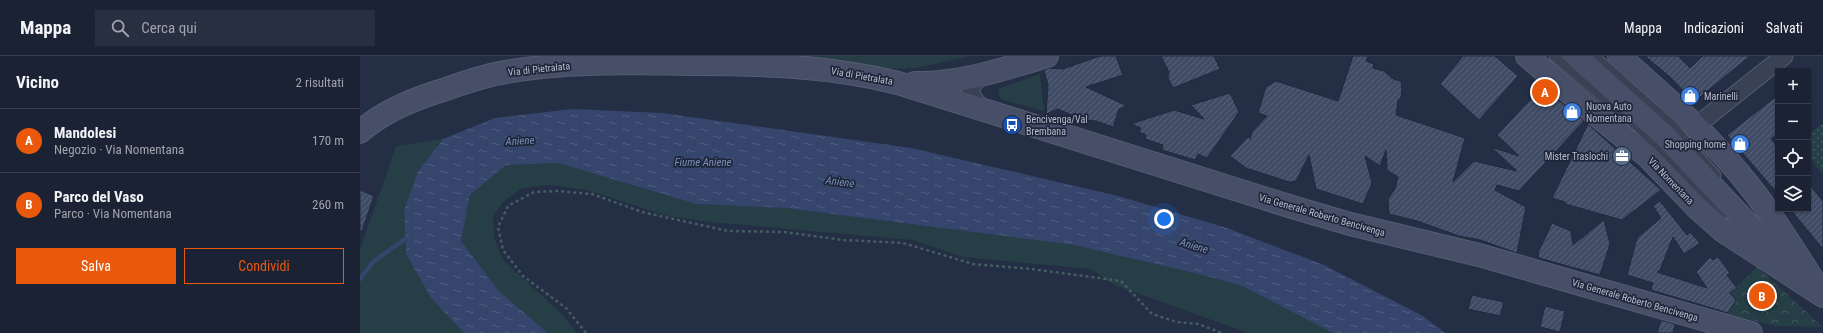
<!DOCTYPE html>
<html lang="it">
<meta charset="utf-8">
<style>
body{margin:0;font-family:"Roboto Condensed",sans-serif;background:#282f40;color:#f1f3f6}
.controls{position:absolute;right:12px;top:12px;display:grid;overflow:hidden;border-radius:0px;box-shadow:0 1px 3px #0004}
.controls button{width:36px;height:36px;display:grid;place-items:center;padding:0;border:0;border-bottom:1px solid #393f4f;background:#1b2234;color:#f1f3f6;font:20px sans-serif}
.you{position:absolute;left:804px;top:163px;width:14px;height:14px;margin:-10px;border:3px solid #fff;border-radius:50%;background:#1a73e8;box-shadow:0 0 0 6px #1a73e833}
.badge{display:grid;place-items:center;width:26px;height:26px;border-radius:50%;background:#ea580c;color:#fff;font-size:13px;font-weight:700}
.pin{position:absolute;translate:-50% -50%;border:2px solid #fff;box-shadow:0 1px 4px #0006}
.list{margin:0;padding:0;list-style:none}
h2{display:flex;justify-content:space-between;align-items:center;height:52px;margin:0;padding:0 16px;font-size:17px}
h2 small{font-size:13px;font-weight:400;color:#a0a4ac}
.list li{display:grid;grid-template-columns:26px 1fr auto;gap:12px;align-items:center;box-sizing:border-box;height:64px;padding:0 16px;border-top:1px solid #393f4f}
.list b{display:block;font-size:15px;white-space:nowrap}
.list p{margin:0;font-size:13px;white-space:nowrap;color:#a0a4ac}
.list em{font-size:13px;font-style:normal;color:#a0a4ac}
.actions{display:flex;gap:8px;padding:12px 16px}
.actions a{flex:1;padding:9px 0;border:1px solid #ea580c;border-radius:0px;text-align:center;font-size:14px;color:#ea580c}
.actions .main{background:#ea580c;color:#fff}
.icon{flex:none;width:22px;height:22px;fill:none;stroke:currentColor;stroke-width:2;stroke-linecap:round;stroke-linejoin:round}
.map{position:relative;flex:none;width:1463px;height:277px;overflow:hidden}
header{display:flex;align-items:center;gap:24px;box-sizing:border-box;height:56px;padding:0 20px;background:#1b2234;border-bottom:1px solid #393f4f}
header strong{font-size:19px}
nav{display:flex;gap:22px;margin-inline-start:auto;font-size:14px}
.search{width:280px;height:36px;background:#282f40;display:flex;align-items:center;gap:10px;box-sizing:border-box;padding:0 14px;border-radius:0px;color:#a0a4ac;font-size:15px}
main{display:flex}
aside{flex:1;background:#1b2234}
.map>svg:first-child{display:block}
</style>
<header>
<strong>Mappa</strong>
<div class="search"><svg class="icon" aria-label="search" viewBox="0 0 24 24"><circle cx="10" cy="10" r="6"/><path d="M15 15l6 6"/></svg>Cerca qui</div>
<nav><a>Mappa</a><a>Indicazioni</a><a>Salvati</a></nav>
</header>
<main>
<aside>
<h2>Vicino<small>2 risultati</small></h2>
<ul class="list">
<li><span class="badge">A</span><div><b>Mandolesi</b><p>Negozio · Via Nomentana</p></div><em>170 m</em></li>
<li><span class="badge">B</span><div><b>Parco del Vaso</b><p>Parco · Via Nomentana</p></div><em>260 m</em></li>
</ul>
<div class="actions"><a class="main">Salva</a><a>Condividi</a></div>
</aside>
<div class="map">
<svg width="1463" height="277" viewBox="0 0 1463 277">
<defs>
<pattern id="park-crowns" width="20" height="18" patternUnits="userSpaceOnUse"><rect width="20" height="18" fill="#263f46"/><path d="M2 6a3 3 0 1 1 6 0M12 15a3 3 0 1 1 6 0" fill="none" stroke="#435960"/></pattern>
<pattern id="garden-dots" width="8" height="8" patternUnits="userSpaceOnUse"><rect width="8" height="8" fill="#263f46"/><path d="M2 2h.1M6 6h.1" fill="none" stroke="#435960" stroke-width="1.8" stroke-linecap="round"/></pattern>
<pattern id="water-ripples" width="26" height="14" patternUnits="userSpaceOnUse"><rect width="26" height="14" fill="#35456c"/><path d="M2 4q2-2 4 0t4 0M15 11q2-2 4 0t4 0" fill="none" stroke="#505e80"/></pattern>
<pattern id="building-hatch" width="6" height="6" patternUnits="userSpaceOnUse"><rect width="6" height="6" fill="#404c65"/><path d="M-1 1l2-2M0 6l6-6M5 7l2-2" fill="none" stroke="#59647a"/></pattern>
</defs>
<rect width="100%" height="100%" fill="#242e45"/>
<g fill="#263f46">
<polygon points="412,0 611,0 555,12 526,13 487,4"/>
<polygon points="680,18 684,55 640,43 638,33"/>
<polygon points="83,83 58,115 44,154 46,198 71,242 104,277 0,277 0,194 36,90"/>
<polygon points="198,107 336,148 425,152 714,189 847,220 882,230 973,277 888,277 752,228 731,213 603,201 553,184 349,166 308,160 227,134 191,129 162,132 142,147 133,161 134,182 143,204 204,260 217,277 188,277 139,235 101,185 110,139 146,109"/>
</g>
<polygon fill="url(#park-crowns)" points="1397,211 1463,271 1416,270 1367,258 1376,244 1370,237"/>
<polygon fill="url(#garden-dots)" points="1463,67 1463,118 1448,100 1448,79"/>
<polygon fill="url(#water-ripples)" points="212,53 302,57 551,92 758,140 864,171 964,209 1063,260 1085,277 973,277 882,230 847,220 714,189 425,152 336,148 198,107 146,109 110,139 101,185 139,235 188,277 104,277 71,242 46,198 44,154 58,115 83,83 135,62"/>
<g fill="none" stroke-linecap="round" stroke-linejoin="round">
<polyline stroke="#35456c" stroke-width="4.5" points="0,223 13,206 45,183"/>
</g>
<g fill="url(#building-hatch)" stroke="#20283c">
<polygon points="740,0 756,0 763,19 726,31 767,50 759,53 753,71 736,65 723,64 698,53 686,58 688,29 684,14 690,12 703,13"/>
<polygon points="801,0 854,0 860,13 813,32 808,22 809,16"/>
<polygon points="993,0 1008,0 1006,5 1014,8 1013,12 1024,15 1033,23 1041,25 1042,34 1041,42 1038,44 1036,59 1105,82 1093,126 1114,105 1157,115 1131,91 1159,100 1137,79 1182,31 1224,65 1159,135 1137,129 1135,134 1166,151 1157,197 1120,184 1099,180 1057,165 1029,158 1028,143 1035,133 1038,121 1027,114 1026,94 1020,110 1005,100 1012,127 1003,148 956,133 949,99 936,125 929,126 886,112 870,100 889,80 890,83 892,76 907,60 898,57 906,31 916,25 978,45"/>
<polygon points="1103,0 1135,0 1158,20 1119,64 1080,28"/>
<polygon points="1285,0 1318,0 1330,12 1343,0 1390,0 1334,46 1311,22"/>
<polygon points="870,37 879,56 847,102 838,98 835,104 802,94 803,89 785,83 786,79 779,76 781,72 771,68 814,54 844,63 831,49"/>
<polygon points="1418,39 1418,77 1411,83 1418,91 1418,138 1367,79"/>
<polygon points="1228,68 1301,134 1262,164 1205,148 1205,146 1192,142"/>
<polygon points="1448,127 1463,145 1463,193 1430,153 1448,153"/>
<polygon points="0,134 14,140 2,175 0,175"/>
<polygon points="1300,145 1327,179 1330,176 1340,187 1324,198 1313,181 1300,214 1297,216 1347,232 1336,216 1350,201 1353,204 1358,201 1370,217 1367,219 1377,232 1370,237 1376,244 1368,257 1291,234 1293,227 1267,219 1277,182 1301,162 1293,150"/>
<polygon points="1244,164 1250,188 1240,219 1179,202 1178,197 1192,167 1211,175 1213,189"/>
<polygon points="1112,239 1144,246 1140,260 1108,253"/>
<polygon points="1185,250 1205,255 1200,276 1180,271"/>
<polygon points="1301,264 1315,268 1313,277 1297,277"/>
</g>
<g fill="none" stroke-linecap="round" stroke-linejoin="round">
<g stroke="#555c6f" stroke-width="11">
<g id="lane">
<polyline points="1194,0 1279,72 1348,143 1365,157"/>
<polyline points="1235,0 1311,68 1356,119"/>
</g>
</g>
<g stroke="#555c6f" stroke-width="19">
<g id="street">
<path d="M623 54C607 36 606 32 626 17"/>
<polyline points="1336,70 1424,0"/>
</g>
</g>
<g stroke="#555c6f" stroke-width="24">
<g id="secondary">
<polyline points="1167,0 1225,50 1287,100 1337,152 1363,175 1463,240"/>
<polyline points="1216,0 1305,80 1416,198"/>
<path d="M1259 0C1306 41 1352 82 1391 132 1416 164 1437 199 1459 233"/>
<path d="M555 27C600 28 644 13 687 0"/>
<path d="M0 76C23 55 54 43 83 34 100 28 118 22 135 18 199 5 266 7 331 8 400 8 470 10 538 27L932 151 990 168 1119 199 1391 277"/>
</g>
</g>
<polyline stroke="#455c62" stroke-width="2.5" stroke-dasharray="3 3" stroke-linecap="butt" points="226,277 206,252 163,220 143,194 138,171 148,150 174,136 197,135 232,138 282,156 368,175 424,176 483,184 543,187 613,208 671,213 761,225 792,258 817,266 838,268 862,277"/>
<use href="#lane" stroke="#394154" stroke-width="9"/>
<use href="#street" stroke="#394154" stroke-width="17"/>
<use href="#secondary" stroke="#474f68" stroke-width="22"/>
</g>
<defs>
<g id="shop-disc" transform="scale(1)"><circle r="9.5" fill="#3f7fe0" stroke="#1e263a"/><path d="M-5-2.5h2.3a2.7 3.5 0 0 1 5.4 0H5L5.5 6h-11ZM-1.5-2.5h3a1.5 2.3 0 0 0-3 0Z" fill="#fff"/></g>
<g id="bus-disc" transform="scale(1)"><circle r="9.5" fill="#1a4fb4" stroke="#1e263a"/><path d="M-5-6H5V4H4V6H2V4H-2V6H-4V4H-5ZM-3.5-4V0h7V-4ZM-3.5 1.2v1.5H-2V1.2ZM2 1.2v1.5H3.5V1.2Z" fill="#fff"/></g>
<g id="office-disc" transform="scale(1)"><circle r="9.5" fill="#5c6f8a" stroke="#1e263a"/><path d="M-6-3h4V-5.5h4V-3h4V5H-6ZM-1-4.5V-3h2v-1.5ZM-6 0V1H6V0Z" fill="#fff"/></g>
</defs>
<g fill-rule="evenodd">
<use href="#shop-disc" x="1330" y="40"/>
<use href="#shop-disc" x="1212" y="56"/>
<use href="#bus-disc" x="652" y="69"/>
<use href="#shop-disc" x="1380" y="88"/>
<use href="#office-disc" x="1262" y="100"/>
</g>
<g text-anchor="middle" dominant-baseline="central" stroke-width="3.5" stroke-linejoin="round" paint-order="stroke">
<g font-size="10" fill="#b7bdce" stroke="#1e263a">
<text transform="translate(179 13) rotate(-6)">Via di Pietralata</text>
<text transform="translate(502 20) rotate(10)">Via di Pietralata</text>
<text transform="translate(1311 125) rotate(46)">Via Nomentana</text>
<text transform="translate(962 159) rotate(16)">Via Generale Roberto Bencivenga</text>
<text transform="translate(1275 244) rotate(16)">Via Generale Roberto Bencivenga</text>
</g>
<g font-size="10" fill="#b7bdce" stroke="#1e263a" text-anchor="start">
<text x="1344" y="40">Marinelli</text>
<text x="1226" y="50">Nuova Auto<tspan x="1226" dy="12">Nomentana</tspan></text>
<text x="666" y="63">Bencivenga/Val<tspan x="666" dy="12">Brembana</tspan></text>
<text x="1366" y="88" text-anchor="end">Shopping home</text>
<text x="1248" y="100" text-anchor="end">Mister Traslochi</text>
</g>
<g font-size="11" font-style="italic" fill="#7c8eb8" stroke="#1e263a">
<text transform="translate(160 85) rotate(-3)">Aniene</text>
<text x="343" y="106">Fiume Aniene</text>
<text transform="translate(480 126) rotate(7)">Aniene</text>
<text transform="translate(834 190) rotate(17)">Aniene</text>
</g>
</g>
</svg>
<div class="controls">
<button>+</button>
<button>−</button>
<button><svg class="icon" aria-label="locate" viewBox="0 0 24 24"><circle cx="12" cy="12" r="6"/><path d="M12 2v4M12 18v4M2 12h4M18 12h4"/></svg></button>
<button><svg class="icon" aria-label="layers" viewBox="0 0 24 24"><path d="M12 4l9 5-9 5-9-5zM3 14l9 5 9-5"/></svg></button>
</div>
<div class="you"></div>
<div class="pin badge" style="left:1185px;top:36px">A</div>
<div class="pin badge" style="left:1402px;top:240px">B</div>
</div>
</main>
